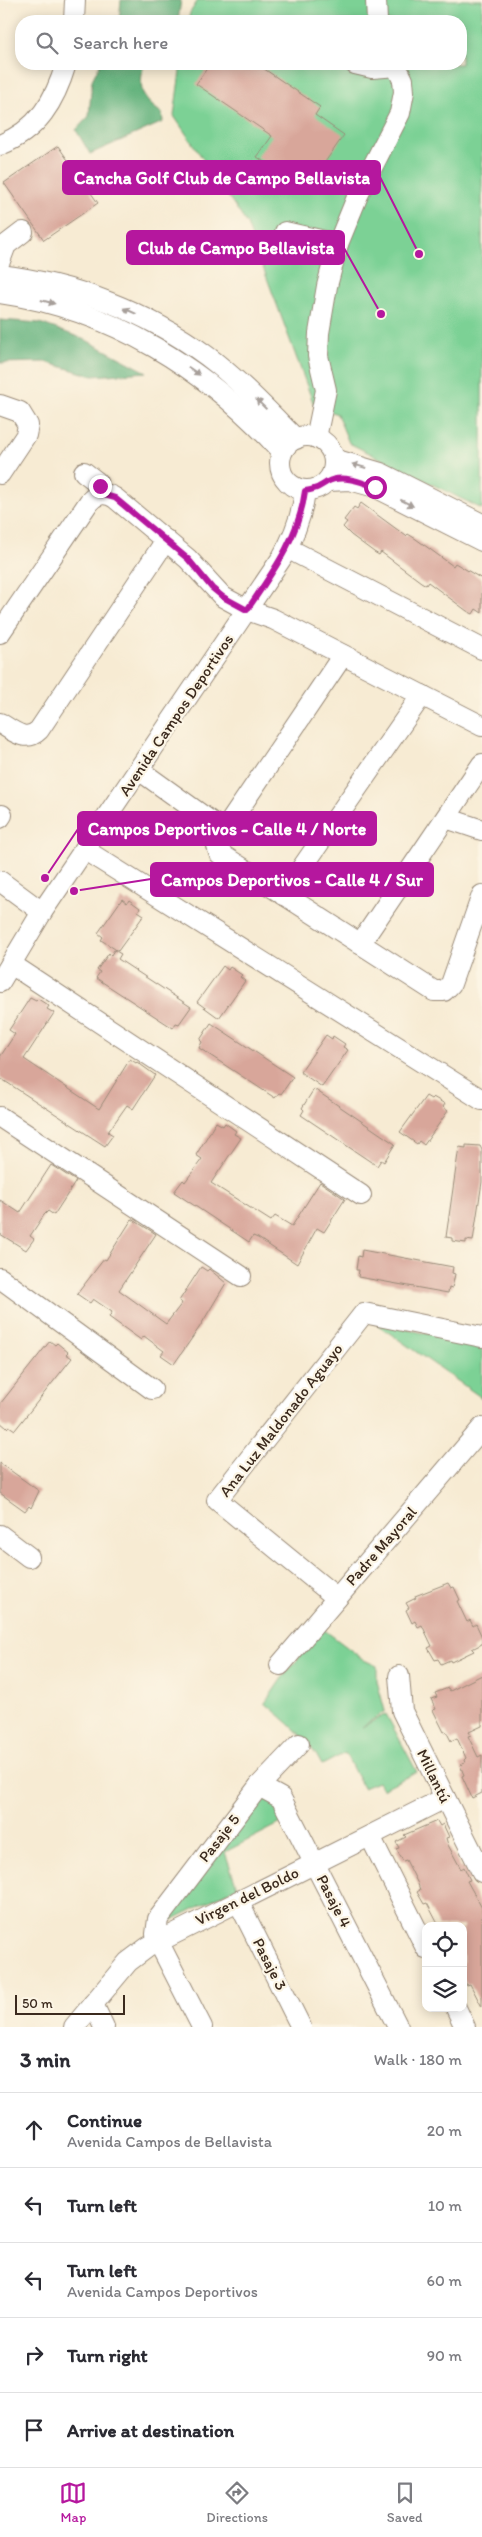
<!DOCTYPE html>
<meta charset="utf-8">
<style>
body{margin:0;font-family:Itim,sans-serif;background:#f2f2f3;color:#2b2b33}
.controls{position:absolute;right:15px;bottom:15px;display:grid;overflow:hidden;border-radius:10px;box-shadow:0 2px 12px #0003}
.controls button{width:45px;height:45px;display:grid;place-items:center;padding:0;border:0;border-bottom:1px solid #e1e1e2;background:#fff;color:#2b2b33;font:25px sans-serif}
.scale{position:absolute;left:15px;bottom:12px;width:110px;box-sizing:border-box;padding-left:5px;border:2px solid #3b2a1e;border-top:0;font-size:14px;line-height:18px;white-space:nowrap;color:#3b2a1e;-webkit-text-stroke:4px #fcf5e5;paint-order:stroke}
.stop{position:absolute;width:15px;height:15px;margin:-11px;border:4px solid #b5179e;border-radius:50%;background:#fff}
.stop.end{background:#b5179e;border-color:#fff;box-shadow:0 1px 5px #0008}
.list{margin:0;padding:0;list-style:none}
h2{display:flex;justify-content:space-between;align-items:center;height:65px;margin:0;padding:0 20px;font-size:21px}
h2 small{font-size:16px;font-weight:400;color:#7c7c81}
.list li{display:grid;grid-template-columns:32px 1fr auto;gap:15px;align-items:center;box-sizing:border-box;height:75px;padding:0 20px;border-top:1px solid #e1e1e2}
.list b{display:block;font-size:19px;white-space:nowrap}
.list p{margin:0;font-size:16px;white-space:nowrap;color:#7c7c81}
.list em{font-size:16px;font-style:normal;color:#7c7c81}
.icon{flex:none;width:28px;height:28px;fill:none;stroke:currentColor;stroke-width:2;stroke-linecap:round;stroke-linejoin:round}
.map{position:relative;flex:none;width:482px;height:2027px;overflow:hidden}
.search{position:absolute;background:#fff;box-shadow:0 2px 12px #0003;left:15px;right:15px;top:15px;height:55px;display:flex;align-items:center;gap:12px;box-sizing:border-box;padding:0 18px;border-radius:20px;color:#7c7c81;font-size:19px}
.sheet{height:440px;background:#fff}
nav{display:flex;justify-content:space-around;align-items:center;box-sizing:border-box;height:70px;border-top:1px solid #e1e1e2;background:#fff;font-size:14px;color:#7c7c81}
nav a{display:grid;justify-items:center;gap:2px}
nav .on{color:#b5179e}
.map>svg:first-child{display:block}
</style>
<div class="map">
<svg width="482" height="2027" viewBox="0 0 482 2027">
<rect width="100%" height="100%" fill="#fcf5e5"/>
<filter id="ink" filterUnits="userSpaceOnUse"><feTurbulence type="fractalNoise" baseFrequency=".02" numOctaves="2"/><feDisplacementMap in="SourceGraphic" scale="10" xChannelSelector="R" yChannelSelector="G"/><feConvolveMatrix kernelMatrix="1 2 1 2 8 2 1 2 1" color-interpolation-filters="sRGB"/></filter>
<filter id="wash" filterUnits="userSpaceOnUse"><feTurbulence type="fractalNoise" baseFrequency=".0096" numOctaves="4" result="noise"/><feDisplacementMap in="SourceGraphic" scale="20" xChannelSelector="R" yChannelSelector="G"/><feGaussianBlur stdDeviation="1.12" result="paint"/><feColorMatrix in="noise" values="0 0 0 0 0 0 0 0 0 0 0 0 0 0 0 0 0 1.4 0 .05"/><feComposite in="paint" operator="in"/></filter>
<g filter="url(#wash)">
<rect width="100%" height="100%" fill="#f7ebd3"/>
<g fill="#7cd195" stroke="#5c7e5a">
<polygon points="198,0 482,0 482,509 349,443 337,414 314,405 247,224 174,116 181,64 461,64 461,21 188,21 190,13"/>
<polygon points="375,1323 482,1345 482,1398"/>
<path d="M323 1629 364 1660 377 1666V1681L385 1711 362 1727 386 1714 417 1772 382 1789 378 1782 363 1788 345 1753 322 1765C309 1739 287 1722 265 1703L282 1678Z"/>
<polygon points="259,1792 279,1802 287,1820 225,1852 237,1887 164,1924"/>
</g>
<g fill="#65b37e" stroke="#506e4e">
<polygon points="121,0 181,0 178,21 119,21"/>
<path d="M100 64H144C138 89 141 99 162 113L163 122 90 154 76 130 89 116 92 80Z"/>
<polygon points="0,320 40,323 84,339 147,372 93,376 45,362 0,363"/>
</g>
<g id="blocks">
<g fill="#d8a69a">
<polygon points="210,64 257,64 320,107 315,115 344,135 323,165 318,162 301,187 257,157 272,136 196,84"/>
<polygon points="58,146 98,203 44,240 4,183"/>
<polygon points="361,503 406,536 408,534 416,539 453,566 455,563 482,579 482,613 476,609 473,614 467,611 428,582 426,585 421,582 381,552 379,555 374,552 351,535 343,527 347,522 344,520 354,507 357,509"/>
<polygon points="122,899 127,903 129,900 140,908 138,911 144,915 118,951 101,940 103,937 98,933"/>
<polygon points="114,950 121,954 118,959 191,1007 179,1024 176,1023 173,1028 96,978 100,972 97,970 109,953 111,955"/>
<polygon points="223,966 228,970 230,967 242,975 240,977 245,981 219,1018 197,1002"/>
<polygon points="30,998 36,1001 38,999 49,1006 47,1009 54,1013 24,1059 99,1109 130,1059 136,1063 137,1062 155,1075 133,1109 127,1105 108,1132 113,1135 105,1146 0,1078 0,1057 15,1034 9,1030"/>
<polygon points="211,1023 293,1077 281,1094 279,1093 275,1098 199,1048 202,1042 200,1040"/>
<polygon points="326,1035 332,1039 333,1036 345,1044 343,1047 348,1050 322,1087 300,1072"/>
<polygon points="314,1089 395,1144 384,1162 381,1160 377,1166 301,1115 304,1110 302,1108"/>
<polygon points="426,1096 431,1099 433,1097 445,1104 443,1107 448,1111 424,1145 419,1141 417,1144 400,1132"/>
<polygon points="216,1122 223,1126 225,1123 236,1131 234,1134 241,1138 211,1183 271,1221 275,1216 292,1226 320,1182 345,1199 324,1232 317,1228 297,1264 258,1238 253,1236 249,1242 174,1192 183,1180 185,1182 202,1159 196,1155"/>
<polygon points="466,1145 480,1146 482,1150 482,1182 473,1241 466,1240 466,1243 452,1241 452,1238 446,1237 459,1147 466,1148"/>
<polygon points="51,1165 76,1181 54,1215 48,1211 44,1215 30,1236 34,1239 26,1250 0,1234 0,1200 20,1213"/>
<polygon points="132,1219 156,1234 119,1290 166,1324 182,1303 179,1301 201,1267 207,1271 209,1269 226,1283 199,1328 174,1364 161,1355 164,1351 144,1336 141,1340 109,1317 112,1312 93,1299 90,1303 77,1294 104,1259 106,1260"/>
<polygon points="362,1250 453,1267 452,1273 455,1274 452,1288 449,1287 448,1293 358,1277 359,1270 356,1270 358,1256 361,1257"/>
<polygon points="50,1341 55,1345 57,1343 68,1352 66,1354 72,1358 15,1430 9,1426 7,1428 0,1422 0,1404"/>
<polygon points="0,1463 39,1491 31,1508 29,1506 25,1511 0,1493"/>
<polygon points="448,1583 451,1588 454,1587 460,1600 457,1601 467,1622 470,1620 473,1626 476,1624 482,1637 482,1644 472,1649 474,1651 451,1662 450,1660 441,1664 438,1659 435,1660 428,1648 432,1646 422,1625 418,1627 415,1621 412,1623 406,1610 409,1608 406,1603 416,1598 415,1596"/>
<polygon points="482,1675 482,1726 469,1732 471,1735 468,1736 478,1757 482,1755 482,1793 472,1798 462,1776 464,1775 460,1765 465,1763 464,1760 466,1758 457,1738 451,1741 446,1731 444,1732 433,1710 436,1709 431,1699 437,1697 435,1693 448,1688 450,1691"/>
<polygon points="437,1821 440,1826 443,1824 449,1837 446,1838 448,1845 461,1869 464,1867 470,1880 467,1881 482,1908 482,2007 470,1984 467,1985 463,1979 463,1926 439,1926 427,1903 424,1904 417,1892 420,1890 418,1884 406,1860 403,1861 396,1849 399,1848 396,1842 406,1837 404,1835"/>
</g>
</g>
</g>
<g filter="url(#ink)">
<use href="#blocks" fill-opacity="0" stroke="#998a78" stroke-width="1"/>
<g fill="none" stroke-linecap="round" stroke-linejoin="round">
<g stroke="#998a78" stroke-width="22">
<g id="minor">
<polyline points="376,0 377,21"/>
<polyline points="74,21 75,0"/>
<polyline points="355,64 372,68 397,66"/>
<path d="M0 145C38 130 55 101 66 64"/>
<polyline points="285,232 338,244"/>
<polyline points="0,261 6,245 23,232"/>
<path d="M0 275C74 284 146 311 207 356 239 380 267 410 296 439"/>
<path d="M0 293C112 309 207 369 282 452"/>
<polyline points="0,405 20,412 28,425 26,435 0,474"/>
<circle cx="307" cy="463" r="27"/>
<polyline points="316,438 326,390 318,356 319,333 327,286 338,244 358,195 400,113 404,92 403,80 395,64"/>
<polyline points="334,459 381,473 482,524"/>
<polyline points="84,472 97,482 101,494"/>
<polyline points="328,481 350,480 375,487 482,541"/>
<polyline points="287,548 482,649"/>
<path d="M0 633 89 502C97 493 106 492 115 498L188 559 223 597 247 610 273 619 482 726"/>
<polyline points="343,655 224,831 217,846 219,853 434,991 444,991 451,984 482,895"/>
<path d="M0 723C13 731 26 743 39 730L166 540"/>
<polyline points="139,770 224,831"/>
<polyline points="0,818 2,815"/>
<polyline points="446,818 482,830"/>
<polyline points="85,850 482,1100"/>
<polyline points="0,881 42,912"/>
<polyline points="283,895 422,695"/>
<polyline points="360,944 482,764"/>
<polyline points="11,964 361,1195"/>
<path d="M0 982 42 912 281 559C294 537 302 516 305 491"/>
<polyline points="0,1117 241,1276"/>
<polyline points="0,1278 152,1389"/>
<polyline points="0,1535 29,1557"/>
<polyline points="337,1598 217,1500 364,1313 482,1337"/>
<polyline points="280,1665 482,1428"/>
<polyline points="399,1676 402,1711 482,1872"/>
<polyline points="259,1786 281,1798 398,2027"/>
<polyline points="370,1836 426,1948"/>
<polyline points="238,1901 301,2027"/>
<polyline points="93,2004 104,2027"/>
<polyline points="456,2008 465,2027"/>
<polyline points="74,2027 128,1962 148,1947 445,1798"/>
<polyline points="202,2027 158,1941 156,1934 158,1919 259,1786 299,1744"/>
</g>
</g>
<use href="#minor" stroke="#fff" stroke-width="20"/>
</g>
<defs><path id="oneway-solid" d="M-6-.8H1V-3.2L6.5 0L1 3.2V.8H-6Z" transform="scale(1.25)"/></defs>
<g fill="#a79f9a">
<use href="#oneway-solid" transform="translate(48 302) rotate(15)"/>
<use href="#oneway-solid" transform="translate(130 311) rotate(-156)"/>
<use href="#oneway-solid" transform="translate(194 371) rotate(35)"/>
<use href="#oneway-solid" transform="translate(261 404) rotate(-136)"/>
<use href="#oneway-solid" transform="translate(359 466) rotate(-164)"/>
<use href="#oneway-solid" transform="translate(407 503) rotate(27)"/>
</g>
</g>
<g fill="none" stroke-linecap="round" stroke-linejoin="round" filter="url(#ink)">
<path stroke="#b5179e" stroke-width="6" d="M100 486 101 494 115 498 188 559 212 588 223 597 247 610C273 572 299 537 305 491 315 490 319 487 327 482 341 474 362 482 375 487"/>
</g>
<g text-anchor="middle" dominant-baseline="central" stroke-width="4.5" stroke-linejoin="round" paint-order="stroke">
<g font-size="16" fill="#3b2a1e" stroke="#fcf5e5">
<text transform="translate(176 715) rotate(-56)">Avenida Campos Deportivos</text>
<text transform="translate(281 1420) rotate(-52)">Ana Luz Maldonado Aguayo</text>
<text transform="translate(381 1546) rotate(-49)">Padre Mayoral</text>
<text transform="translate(434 1776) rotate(64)">Millantú</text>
<text transform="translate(219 1838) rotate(-52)">Pasaje 5</text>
<text transform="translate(247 1896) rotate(-26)">Virgen del Boldo</text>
<text transform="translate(334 1901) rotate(63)">Pasaje 4</text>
<text transform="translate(270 1964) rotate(63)">Pasaje 3</text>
</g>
</g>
<path fill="none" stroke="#b5179e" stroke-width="2" d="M419 254L380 177M381 314L344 248M45 878L78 829M74 891L151 879"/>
<g fill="#b5179e" stroke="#fcf5e5" stroke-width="2">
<circle cx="419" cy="254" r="5"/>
<circle cx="381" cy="314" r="5"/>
<circle cx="45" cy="878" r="5"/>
<circle cx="74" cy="891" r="5"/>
</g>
<g fill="#b5179e" stroke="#b5179e" stroke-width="2">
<rect x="63" y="161" width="317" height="33" rx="5"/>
<rect x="127" y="231" width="217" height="33" rx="5"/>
<rect x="78" y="812" width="298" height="33" rx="5"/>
<rect x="151" y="863" width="282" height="33" rx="5"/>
</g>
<g font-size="18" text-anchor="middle" font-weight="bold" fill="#fff">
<text x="222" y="184">Cancha Golf Club de Campo Bellavista</text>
<text x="236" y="254">Club de Campo Bellavista</text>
<text x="227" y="835">Campos Deportivos - Calle 4 / Norte</text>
<text x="292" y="886">Campos Deportivos - Calle 4 / Sur</text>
</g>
</svg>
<div class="controls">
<button><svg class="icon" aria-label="locate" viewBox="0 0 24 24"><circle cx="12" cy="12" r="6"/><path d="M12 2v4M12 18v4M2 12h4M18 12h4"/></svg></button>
<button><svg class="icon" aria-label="layers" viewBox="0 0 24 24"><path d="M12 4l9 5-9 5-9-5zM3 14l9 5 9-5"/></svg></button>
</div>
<div class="scale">50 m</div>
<div class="stop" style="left:375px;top:487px"></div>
<div class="stop end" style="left:100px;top:486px"></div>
<div class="search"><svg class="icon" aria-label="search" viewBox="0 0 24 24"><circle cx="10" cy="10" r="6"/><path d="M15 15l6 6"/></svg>Search here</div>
</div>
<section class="sheet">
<h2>3 min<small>Walk · 180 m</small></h2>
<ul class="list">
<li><svg class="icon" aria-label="ahead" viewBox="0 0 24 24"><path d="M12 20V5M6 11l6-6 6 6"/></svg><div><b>Continue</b><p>Avenida Campos de Bellavista</p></div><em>20 m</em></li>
<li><svg class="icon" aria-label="left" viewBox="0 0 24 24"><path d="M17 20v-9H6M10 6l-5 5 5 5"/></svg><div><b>Turn left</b></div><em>10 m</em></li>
<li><svg class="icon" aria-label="left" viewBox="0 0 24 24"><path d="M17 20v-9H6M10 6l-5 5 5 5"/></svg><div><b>Turn left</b><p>Avenida Campos Deportivos</p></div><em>60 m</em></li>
<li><svg class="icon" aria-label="right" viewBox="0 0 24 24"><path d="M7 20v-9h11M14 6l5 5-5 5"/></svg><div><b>Turn right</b></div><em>90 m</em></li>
<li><svg class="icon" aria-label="arrive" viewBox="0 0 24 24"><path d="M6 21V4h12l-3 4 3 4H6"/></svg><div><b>Arrive at destination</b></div></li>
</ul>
</section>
<nav>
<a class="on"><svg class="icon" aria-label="map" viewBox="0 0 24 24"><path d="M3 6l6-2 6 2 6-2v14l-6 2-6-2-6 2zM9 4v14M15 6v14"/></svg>Map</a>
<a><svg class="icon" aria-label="directions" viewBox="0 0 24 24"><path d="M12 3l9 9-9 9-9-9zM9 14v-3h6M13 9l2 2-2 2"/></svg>Directions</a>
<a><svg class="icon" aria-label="saved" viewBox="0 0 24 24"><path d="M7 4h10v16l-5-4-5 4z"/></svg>Saved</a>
</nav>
